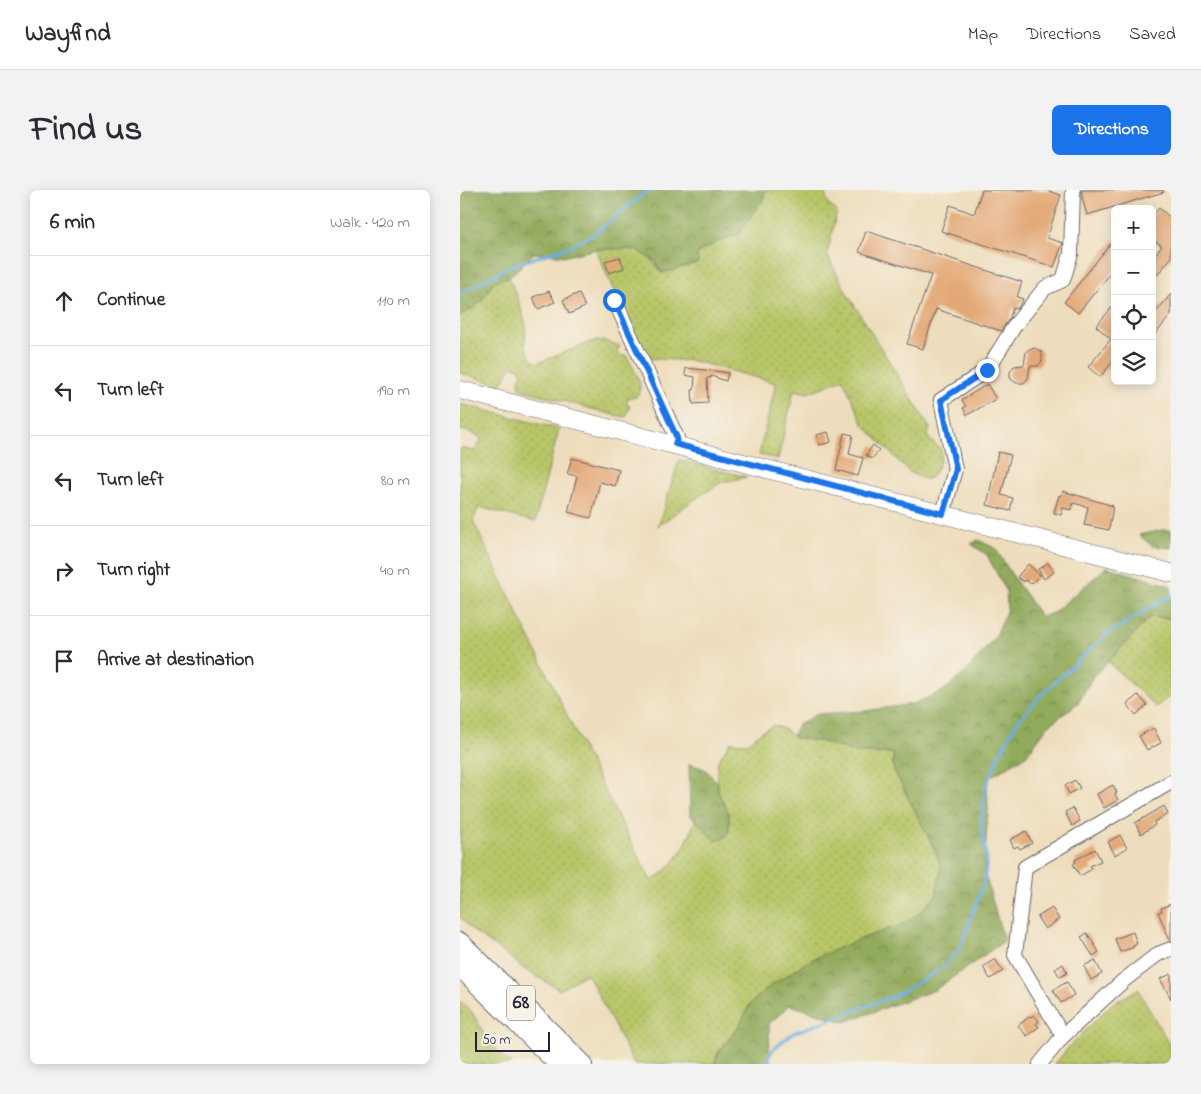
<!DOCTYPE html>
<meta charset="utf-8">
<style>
body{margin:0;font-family:"Indie Flower",sans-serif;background:#f2f2f3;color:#2b2b33}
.controls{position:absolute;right:15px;top:15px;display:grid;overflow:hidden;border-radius:8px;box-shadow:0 2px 12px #0003}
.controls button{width:45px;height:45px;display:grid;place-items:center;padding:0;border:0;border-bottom:1px solid #e1e1e2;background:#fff;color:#2b2b33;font:25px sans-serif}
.scale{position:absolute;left:15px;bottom:12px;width:75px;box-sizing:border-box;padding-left:5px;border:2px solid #22223b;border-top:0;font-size:14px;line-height:18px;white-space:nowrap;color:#22223b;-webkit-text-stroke:4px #f7f3e8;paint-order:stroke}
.stop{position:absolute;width:15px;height:15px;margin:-11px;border:4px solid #1a73e8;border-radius:50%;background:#fff}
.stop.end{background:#1a73e8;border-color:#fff;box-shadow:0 1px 5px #0008}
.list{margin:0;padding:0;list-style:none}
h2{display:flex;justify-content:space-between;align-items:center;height:65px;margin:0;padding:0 20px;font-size:21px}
h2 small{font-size:16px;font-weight:400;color:#7c7c81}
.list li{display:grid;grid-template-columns:32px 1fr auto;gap:15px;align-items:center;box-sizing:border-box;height:90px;padding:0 20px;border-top:1px solid #e1e1e2}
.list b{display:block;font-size:19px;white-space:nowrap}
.list em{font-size:16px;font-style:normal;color:#7c7c81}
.icon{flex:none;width:28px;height:28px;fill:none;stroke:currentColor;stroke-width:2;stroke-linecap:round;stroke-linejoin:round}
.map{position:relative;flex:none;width:711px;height:874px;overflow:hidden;border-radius:8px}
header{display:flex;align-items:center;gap:30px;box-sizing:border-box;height:70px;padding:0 25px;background:#fff;border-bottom:1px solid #e1e1e2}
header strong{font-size:24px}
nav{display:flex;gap:28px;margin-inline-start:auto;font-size:18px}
.intro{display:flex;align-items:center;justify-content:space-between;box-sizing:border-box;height:120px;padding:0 30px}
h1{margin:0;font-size:35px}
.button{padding:12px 22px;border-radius:8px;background:#1a73e8;color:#fff;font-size:18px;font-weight:700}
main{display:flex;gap:30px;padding:0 30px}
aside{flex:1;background:#fff;border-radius:8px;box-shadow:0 2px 12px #0003}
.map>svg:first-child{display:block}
</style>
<header>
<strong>Wayfind</strong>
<nav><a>Map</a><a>Directions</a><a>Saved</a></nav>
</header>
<div class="intro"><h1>Find us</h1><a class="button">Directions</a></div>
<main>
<aside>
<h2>6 min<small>Walk · 420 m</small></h2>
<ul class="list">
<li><svg class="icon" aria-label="ahead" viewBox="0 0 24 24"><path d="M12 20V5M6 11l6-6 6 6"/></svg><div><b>Continue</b></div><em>110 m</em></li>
<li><svg class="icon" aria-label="left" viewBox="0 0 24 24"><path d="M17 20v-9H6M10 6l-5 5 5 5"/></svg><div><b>Turn left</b></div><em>190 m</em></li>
<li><svg class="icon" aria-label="left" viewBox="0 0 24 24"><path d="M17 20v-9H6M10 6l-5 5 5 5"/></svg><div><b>Turn left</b></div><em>80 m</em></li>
<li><svg class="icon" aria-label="right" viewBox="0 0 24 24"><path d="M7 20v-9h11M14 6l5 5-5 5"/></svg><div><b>Turn right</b></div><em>40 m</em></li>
<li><svg class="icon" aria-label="arrive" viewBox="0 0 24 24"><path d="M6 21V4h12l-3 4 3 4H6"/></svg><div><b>Arrive at destination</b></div></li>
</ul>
</aside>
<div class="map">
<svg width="711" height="874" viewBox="0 0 711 874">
<defs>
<pattern id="grass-dots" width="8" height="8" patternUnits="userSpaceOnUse" patternTransform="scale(1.25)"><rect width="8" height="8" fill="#b8c567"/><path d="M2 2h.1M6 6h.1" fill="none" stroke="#9ea95a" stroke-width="1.8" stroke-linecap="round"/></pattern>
<pattern id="forest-crowns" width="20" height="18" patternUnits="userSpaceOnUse" patternTransform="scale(1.25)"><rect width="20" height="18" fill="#92aa5c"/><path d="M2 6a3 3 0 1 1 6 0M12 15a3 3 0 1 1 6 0" fill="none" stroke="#778a4d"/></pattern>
</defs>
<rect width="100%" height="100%" fill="#f7f3e8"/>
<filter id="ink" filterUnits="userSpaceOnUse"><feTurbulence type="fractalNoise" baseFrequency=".02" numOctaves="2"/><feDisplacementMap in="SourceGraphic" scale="10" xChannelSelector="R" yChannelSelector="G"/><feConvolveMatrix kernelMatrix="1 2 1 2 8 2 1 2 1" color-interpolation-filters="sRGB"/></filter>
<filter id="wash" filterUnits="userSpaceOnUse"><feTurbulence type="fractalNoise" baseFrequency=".0096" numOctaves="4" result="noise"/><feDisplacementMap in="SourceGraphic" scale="20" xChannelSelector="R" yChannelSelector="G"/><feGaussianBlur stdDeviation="1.12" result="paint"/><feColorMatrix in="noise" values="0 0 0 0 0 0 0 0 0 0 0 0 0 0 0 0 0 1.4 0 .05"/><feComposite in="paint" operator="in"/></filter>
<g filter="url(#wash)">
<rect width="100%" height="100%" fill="#eeddbc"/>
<g fill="url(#grass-dots)" stroke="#6d7451">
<path d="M304 0H363L369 15 377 21 367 65 387 103 470 238 468 246 470 250 481 259C482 271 478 279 470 288L464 289 449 282 403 234 383 189 348 203 334 200 318 269 299 265 316 193 234 171 182 168 136 59C165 59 185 53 201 83L238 72 237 67 238 62 262 50 279 44 304 7Z"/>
<path d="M39 88H49L57 106 66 135 65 154 71 169 77 173 136 150 145 151 160 156 157 161 159 165 162 166 166 165C172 177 187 196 176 207H169L166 214 170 216 166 227 154 225 60 199 59 190 62 184C60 178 57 176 51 177 46 182 46 189 41 195L0 183V125C8 122 15 117 21 111 28 103 30 94 39 88Z"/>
<path d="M0 214 99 239 75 332 19 317 13 331 124 560 191 691C213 679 229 653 235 629L255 651 263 649 269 641V623L258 602 257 573 270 552 287 553 301 542 314 535 324 539 335 548 359 551 413 564 433 563V578L476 662 482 678 476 705 461 722 443 734 401 749 291 813 279 836 257 864 255 874H174L127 783 100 800 62 778 55 771 13 741 0 727V258L15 261 21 251 20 247 10 242 0 240Z"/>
<polygon points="219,270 287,287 262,292 232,311 198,336"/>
<polygon points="690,427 711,428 711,505 696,517 648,472"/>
<polygon points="678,799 711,858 711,874 595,874 609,857 652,814"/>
<polygon points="0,811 12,822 28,851 51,874 0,874"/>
</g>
<g fill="url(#forest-crowns)" stroke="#5a664c">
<path d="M0 0H304V7L279 44 262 50 238 62 237 67 238 73 202 83 195 71 175 59H136L107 66 74 63 49 88C29 88 32 100 20 112 14 118 8 122 0 125Z"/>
<polygon points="701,340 711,340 711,358 692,356 679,345"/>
<polygon points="518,350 535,358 554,388 581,427 593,423 647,377 711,396 711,428 690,427 648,472 633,486 618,513 588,536 566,566 527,589 528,620 524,681 544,751 475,800 385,832 330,815 309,834 310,874 255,874 257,865 279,836 291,813 310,796 352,769 401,749 443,734 461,722 476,705 481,678 476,662 433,578 433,563 398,563 359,551 335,548 332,546 338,535 357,524 405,521 453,514 483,501 505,483 536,446 547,419 546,401 527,365 511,354"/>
<polygon points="229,574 245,579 258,593 258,602 269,623 269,641 263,649 255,651 235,629 230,626"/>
</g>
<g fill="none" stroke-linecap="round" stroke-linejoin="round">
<g stroke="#6cade0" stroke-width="3">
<polyline points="0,104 50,76 108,57 134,44 183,4 195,0"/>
<polyline points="305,874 314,858 333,843 437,805 484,777 500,758 524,692 527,671 521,634 526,596 540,563 557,532 582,504 646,445 711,405"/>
</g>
</g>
<g id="blocks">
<g fill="#e3a877">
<polygon points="522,0 586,0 601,5 587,48 603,53 594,77 481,41 490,15 514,24"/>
<polygon points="622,0 703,0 704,2 627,25 622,7"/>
<polygon points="699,18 711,28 711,68 692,91 692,68 702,56 692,49 692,26"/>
<polygon points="406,41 562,92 557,107 563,109 561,113 557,119 553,118 550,127 541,141 476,119 463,159 447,154 471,85 399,62"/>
<polygon points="655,48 655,78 618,123 604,112"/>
<polygon points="160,67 164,78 149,83 145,71"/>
<polygon points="89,101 95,112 78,119 73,107"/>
<polygon points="119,103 125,117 109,124 103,110"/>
<polygon points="711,104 711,125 692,148 692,127"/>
<polygon points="655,114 655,169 640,187 628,177 651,149 636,136"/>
<polygon points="575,158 582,162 582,171 578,176 570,176 568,188 564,193 556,193 550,188 550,182 554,176 564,175 566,162 569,159"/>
<polygon points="226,178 263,182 268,183 266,191 251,186 251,188 247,188 248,213 233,214 232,200 234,200 235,187 225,185"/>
<polygon points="527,194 536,209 507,225 503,218 506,216 502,210"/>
<polygon points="368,242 371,252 360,255 356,245"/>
<polygon points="384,243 393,245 389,264 403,268 398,286 376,280"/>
<polygon points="413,255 419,260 412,269 406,265"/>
<polygon points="538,262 551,265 541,305 553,308 550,321 527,315"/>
<polygon points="112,268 159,280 155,296 140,292 131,328 108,322 117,286 107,284"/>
<polygon points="603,301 653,316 649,340 624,335 628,317 613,313 611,320 603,318 601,325 594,323 599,305 601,306"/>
<polygon points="588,373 594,382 584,389 578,379"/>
<polygon points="568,374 580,385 571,394 566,390 564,392 557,387"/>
<polygon points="678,505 687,515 676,525 667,514"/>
<polygon points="694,538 701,553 687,560 679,546"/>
<polygon points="615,590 620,598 609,604 605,596"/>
<polygon points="653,595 657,603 655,604 658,610 644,618 637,604"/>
<polygon points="704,616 708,624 694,632 695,635 681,644 675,633"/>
<polygon points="613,618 620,631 612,636 605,622"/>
<polygon points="566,641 572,653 560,659 558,656 554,658 550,650"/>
<polygon points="660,645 667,658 655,665 648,652"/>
<polygon points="635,659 641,671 630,676 632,679 620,686 613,674 616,672 615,670"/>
<polygon points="711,714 711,750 710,751 698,722 702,721 701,718"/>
<polygon points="592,718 599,729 585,739 577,727"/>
<polygon points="673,742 677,754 673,756 674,757 660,762 655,749"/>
<polygon points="627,743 639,762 633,766 621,747"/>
<polygon points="535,769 543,781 530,789 523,777"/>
<polygon points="635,770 642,784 631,790 624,776"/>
<polygon points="603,774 607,783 600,787 595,779"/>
<polygon points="711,784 711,809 700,789"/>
<polygon points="607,792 614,805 601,813 593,800"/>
<polygon points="574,825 579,831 576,834 579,837 567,846 558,836 570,826 571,827"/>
</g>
</g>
</g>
<g filter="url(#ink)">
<use href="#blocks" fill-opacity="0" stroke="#696368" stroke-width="1"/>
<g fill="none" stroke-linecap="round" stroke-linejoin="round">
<g stroke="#696368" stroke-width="16">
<g id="minor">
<polyline points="154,109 217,248 215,254"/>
<polyline points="483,324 495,279 481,210 527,180 555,135 585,98 603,90 611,64 613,0"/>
<polyline points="603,846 555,765 565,677 711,592"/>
<polyline points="580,874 603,846 663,791 698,764 711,759"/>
</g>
</g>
<g stroke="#696368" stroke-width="19">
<polyline id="major" points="0,200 711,383"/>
</g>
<g stroke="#696368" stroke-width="22">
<g id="highway">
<polyline points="0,753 122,874"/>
<polyline points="0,776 99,874"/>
</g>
</g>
<use href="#minor" stroke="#fff" stroke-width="14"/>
<use href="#major" stroke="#fff" stroke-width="18"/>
<use href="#highway" stroke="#fff" stroke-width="20"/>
</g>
</g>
<g fill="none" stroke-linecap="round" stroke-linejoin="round" filter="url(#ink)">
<polyline stroke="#1a73e8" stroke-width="6" points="154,110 217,248 215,254 483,324 496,279 481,210 527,180"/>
</g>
<g text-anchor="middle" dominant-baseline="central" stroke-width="5" stroke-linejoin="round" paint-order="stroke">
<rect fill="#f7f3e8" stroke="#62616f" stroke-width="1" x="47" y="795.5" width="28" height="35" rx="4"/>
<g font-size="20" font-weight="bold" fill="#22223b">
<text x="61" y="813">68</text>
</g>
</g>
</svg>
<div class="controls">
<button>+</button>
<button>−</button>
<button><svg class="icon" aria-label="locate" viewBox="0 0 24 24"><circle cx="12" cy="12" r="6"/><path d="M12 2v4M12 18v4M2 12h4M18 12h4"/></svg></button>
<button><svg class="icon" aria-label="layers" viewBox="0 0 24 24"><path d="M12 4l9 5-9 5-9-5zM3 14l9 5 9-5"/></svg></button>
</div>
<div class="scale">50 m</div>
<div class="stop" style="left:154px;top:110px"></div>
<div class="stop end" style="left:527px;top:180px"></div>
</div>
</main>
